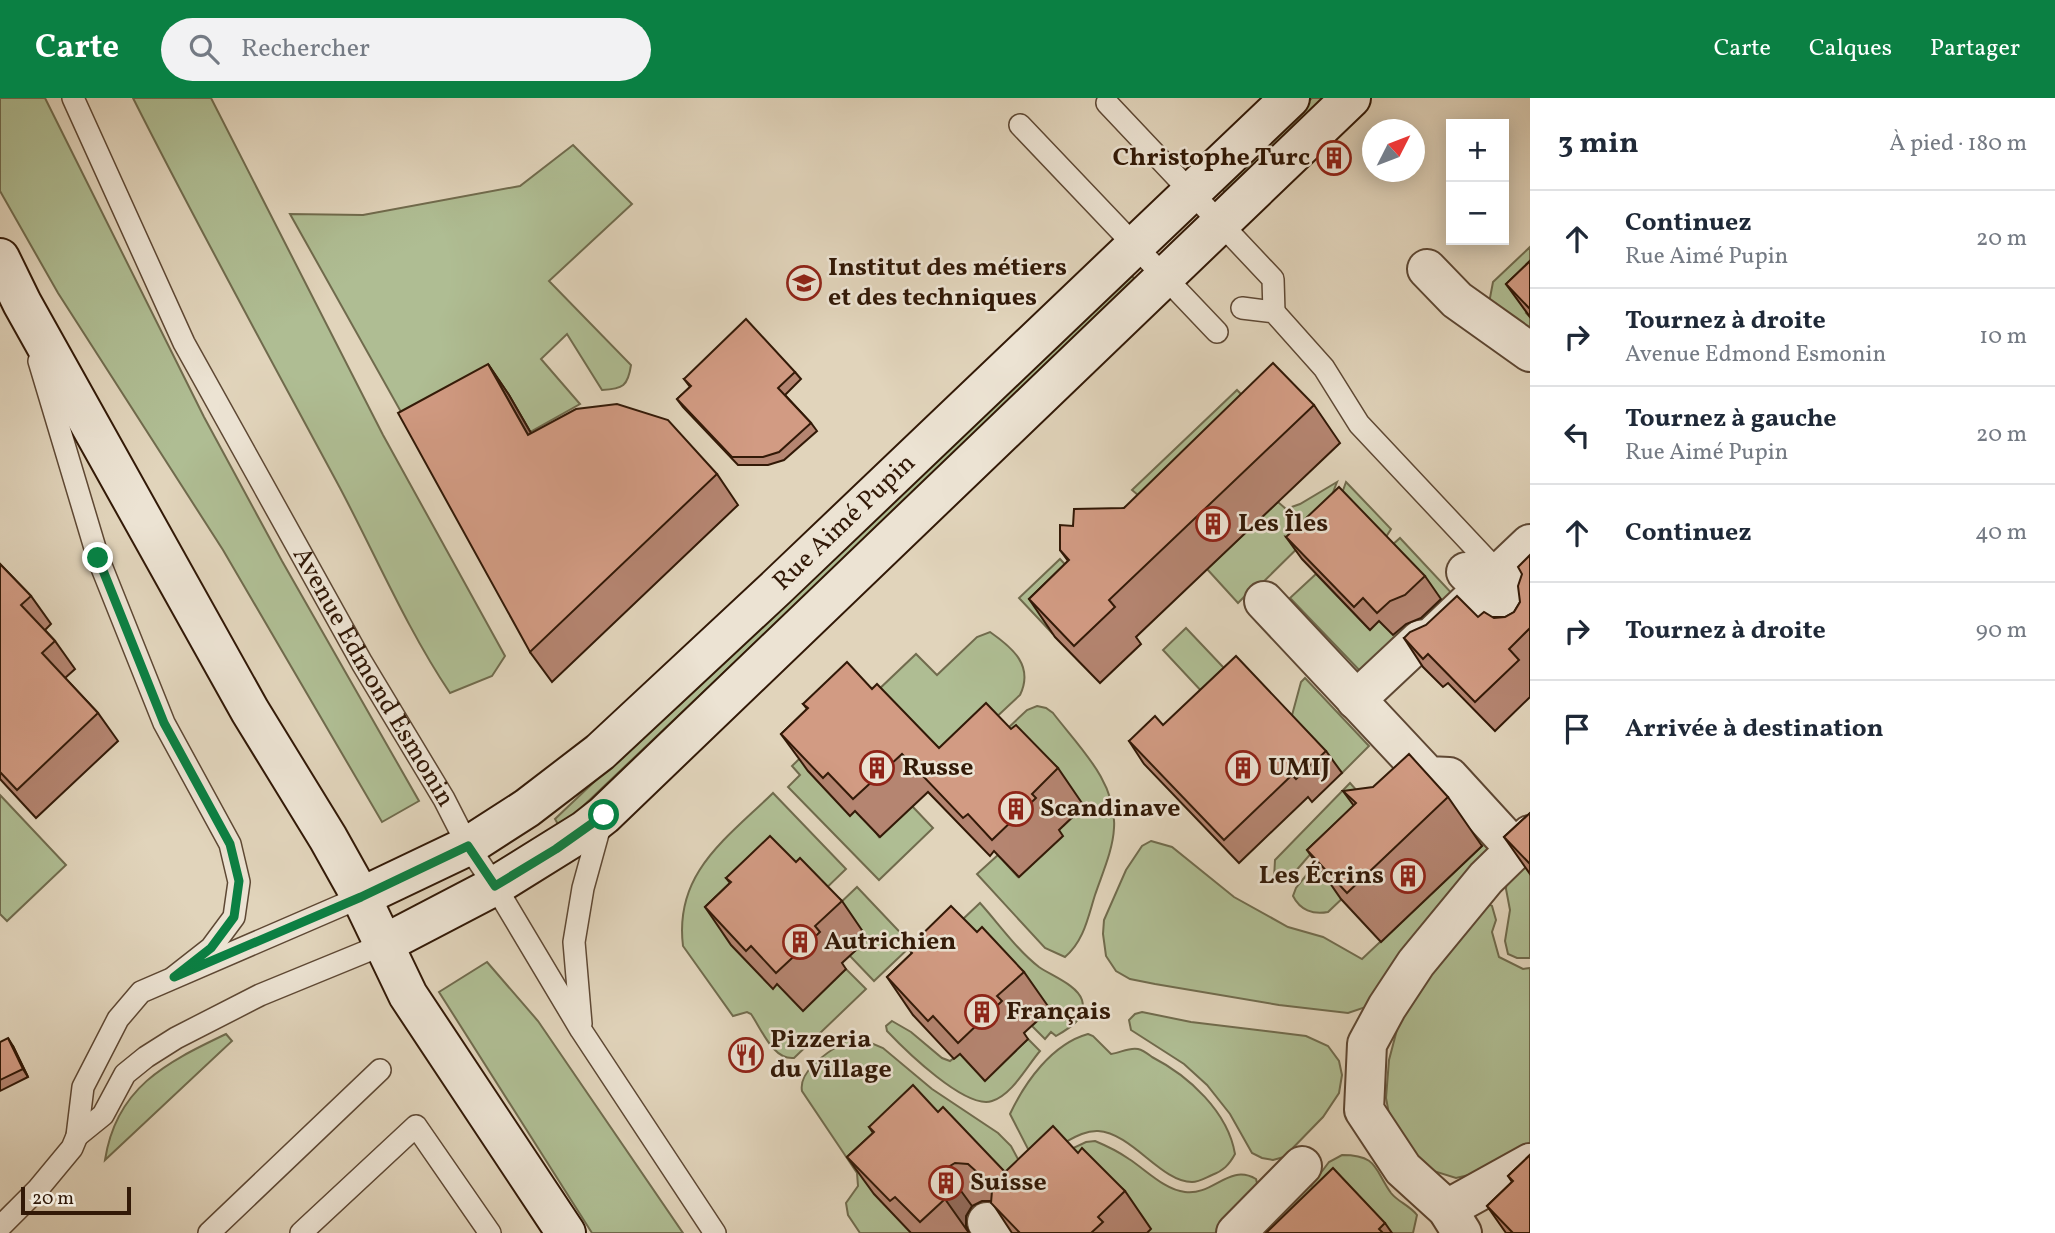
<!DOCTYPE html>
<html lang="fr">
<meta charset="utf-8">
<style>
body{margin:0;font-family:Vollkorn,serif;background:#f2f2f3;color:#1f2937}
.controls{position:absolute;right:21px;top:21px;display:grid;overflow:hidden;border-radius:0px;box-shadow:0 4px 18px #0003}
.controls button{width:63px;height:63px;display:grid;place-items:center;padding:0;border:0;border-bottom:2px solid #e0e1e3;background:#fff;color:#1f2937;font:35px sans-serif}
.compass{position:absolute;left:1362px;top:21px;width:63px;height:63px;border-radius:50%;background:#fff;box-shadow:0 4px 18px #0003;rotate:48deg}
.scale{position:absolute;left:21px;bottom:18px;width:110px;box-sizing:border-box;padding-left:7px;border:4px solid #321907;border-top:0;font-size:19px;line-height:24px;white-space:nowrap;color:#321907;-webkit-text-stroke:5px #ece3d3;paint-order:stroke}
.stop{position:absolute;width:21px;height:21px;margin:-16px;border:5px solid #0b8043;border-radius:50%;background:#fff}
.stop.end{background:#0b8043;border-color:#fff;box-shadow:0 2px 7px #0008}
.list{margin:0;padding:0;list-style:none}
h2{display:flex;justify-content:space-between;align-items:center;height:91px;margin:0;padding:0 28px;font-size:30px}
h2 small{font-size:23px;font-weight:400;color:#747a83}
.list li{display:grid;grid-template-columns:46px 1fr auto;gap:21px;align-items:center;box-sizing:border-box;height:98px;padding:0 28px;border-top:2px solid #e0e1e3}
.list b{display:block;font-size:26px;white-space:nowrap}
.list p{margin:0;font-size:23px;white-space:nowrap;color:#747a83}
.list em{font-size:23px;font-style:normal;color:#747a83}
.icon{flex:none;width:38px;height:38px;fill:none;stroke:currentColor;stroke-width:2;stroke-linecap:round;stroke-linejoin:round}
.map{position:relative;flex:none;width:1530px;height:1135px;overflow:hidden}
header{display:flex;align-items:center;gap:42px;box-sizing:border-box;height:98px;padding:0 35px;background:#0b8043;color:#fff}
header strong{font-size:33px}
nav{display:flex;gap:38px;margin-inline-start:auto;font-size:24px}
.search{width:490px;height:63px;background:#f2f2f3;display:flex;align-items:center;gap:18px;box-sizing:border-box;padding:0 24px;border-radius:38px;color:#747a83;font-size:26px}
main{display:flex}
aside{flex:1;background:#fff}
.map>svg:first-child{display:block}
</style>
<header>
<strong>Carte</strong>
<div class="search"><svg class="icon" aria-label="search" viewBox="0 0 24 24"><circle cx="10" cy="10" r="6"/><path d="M15 15l6 6"/></svg>Rechercher</div>
<nav><a>Carte</a><a>Calques</a><a>Partager</a></nav>
</header>
<main>
<div class="map">
<svg width="1530" height="1135" viewBox="0 0 1530 1135">
<rect width="100%" height="100%" fill="#e1d4bb"/>
<filter id="stains"><feTurbulence type="fractalNoise" baseFrequency=".00286" numOctaves="4"/><feColorMatrix values="0 0 0 0 .2 0 0 0 0 .09 0 0 0 0 .02 0 0 0 .5 -.17"/></filter>
<radialGradient id="worn" r=".72"><stop offset=".6" stop-color="#630" stop-opacity="0"/><stop offset="1" stop-color="#630" stop-opacity=".3"/></radialGradient>
<g fill="#afbd93" stroke="#706b4d" stroke-width="2">
<polygon points="0,0 45,0 204,319 282,463 419,703 382,724 223,452 58,195 0,93"/>
<path d="M133 0H211L383 337 505 558 492 578 450 595C407 531 376 458 340 390 270 260 199 131 133 0Z"/>
<polygon points="1312,0 1328,0 1225,95 1221,89 1222,86"/>
<path d="M573 47 632 106 549 183 631 267C628 288 623 291 602 292L567 236 541 261 580 306 530 334 419 346 290 116 363 117 520 88Z"/>
<polygon points="1530,149 1530,211 1526,215 1530,219 1530,249 1489,205 1493,184"/>
<polygon points="1129,176 1134,180 1134,185 560,730 555,721"/>
<polygon points="1237,292 1244,299 1139,398 1132,392"/>
<polygon points="1337,384 1320,428 1253,494 1250,493 1238,505 1207,471 1278,404 1286,411 1300,406"/>
<polygon points="1346,384 1391,431 1384,442 1330,429"/>
<polygon points="1400,440 1458,502 1429,537 1399,504 1390,449"/>
<polygon points="1060,461 1076,478 1089,499 1052,535 1019,500"/>
<polygon points="1316,476 1369,531 1387,515 1406,536 1363,576 1290,500"/>
<polygon points="1186,530 1242,589 1219,612 1163,552"/>
<path d="M990 534C1013 550 1034 568 1020 597L945 667 904 624 849 717 858 709 879 739 912 708 933 730 879 782 788 689 800 677 792 668 872 590 876 594 916 556 937 577 977 539Z"/>
<polygon points="1305,580 1369,648 1342,675 1291,621 1301,584"/>
<path d="M1037 608 1046 610 1053 615C1079 649 1117 684 1114 730 1113 752 1102 776 1095 797 1088 819 1084 843 1065 859L1045 850 977 776 998 757 1018 779 1053 728H1063L1084 708 971 665 1027 612Z"/>
<polygon points="1350,685 1359,695 1364,707 1320,745 1288,782 1283,786 1277,785 1274,781 1275,762"/>
<path d="M773 695 846 771 818 798 773 890 782 882 846 871 866 891 794 960C773 962 762 932 751 916L747 914 733 918 683 848C674 775 726 741 773 695Z"/>
<polygon points="0,697 66,767 7,823 0,816"/>
<polygon points="1151,743 1172,749 1234,799 1288,829 1323,839 1362,861 1484,746 1489,752 1369,908 1348,915 1279,907 1155,886 1130,881 1116,873 1106,858 1103,836 1104,822 1126,772 1142,748"/>
<polygon points="1530,751 1530,860 1517,860 1508,856 1505,843 1510,812 1506,791 1507,778"/>
<path d="M1390 755 1328 814C1313 817 1300 812 1293 798L1296 790 1320 760Z"/>
<polygon points="857,789 912,847 874,883 850,858 837,808"/>
<polygon points="1483,803 1492,808 1496,822 1492,834 1499,859 1523,871 1530,870 1530,1048 1482,1074 1456,1080 1427,1071 1392,1032 1386,1000 1389,962 1399,924 1472,811"/>
<path d="M980 805C999 826 1017 852 1039 869 1052 878 1077 887 1082 902 1087 920 1070 930 1056 938L1051 934 1045 941 1032 928 1050 911 927 855Z"/>
<polygon points="487,864 538,923 683,1135 592,1135 439,894"/>
<polygon points="1142,914 1191,924 1306,938 1328,948 1339,963 1342,977 1339,995 1323,1019 1284,1059 1273,1062 1262,1060 1252,1055 1230,1016 1207,987 1184,966 1131,932 1129,922 1135,916"/>
<path d="M892 923 911 934 942 960 950 963 963 953 984 982 1028 941 1040 953C1027 968 1012 997 992 1003 966 1012 905 952 887 933L886 928Z"/>
<path d="M226 936 232 943 105 1062C116 990 165 965 226 936Z"/>
<path d="M1088 936 1093 938 1111 956C1120 955 1129 949 1138 951 1143 952 1148 956 1152 959 1189 978 1228 1014 1235 1056 1229 1067 1223 1073 1212 1077 1205 1080 1199 1084 1192 1084 1161 1084 1132 1035 1098 1033 1072 1032 1054 1061 1028 1051L1010 1016C1025 984 1052 946 1088 936Z"/>
<path d="M848 942H864L883 950 932 991 998 1035 1011 1048 1020 1065 1016 1085 970 1047 911 1135H860L848 1117 846 1105 858 1088 857 1075 802 993C798 972 832 951 848 942Z"/>
<path d="M1095 1043C1107 1048 1119 1054 1129 1061 1146 1072 1165 1092 1185 1094 1213 1098 1229 1065 1256 1081L1258 1089 1257 1096 1215 1135H1147L1069 1052 1086 1044Z"/>
<path d="M1342 1057C1378 1057 1374 1071 1391 1095 1398 1104 1409 1107 1417 1117L1413 1135H1253L1298 1093 1311 1088 1329 1064Z"/>
</g>
<g fill="none" stroke-linecap="round" stroke-linejoin="round">
<g stroke="#5e4834" stroke-width="24">
<g id="lane">
<path id="s1" d="M73 0 184 245 362 565 444 701 468 748 495 788 581 932 715 1135"/>
<polyline points="1107,5 1273,181 1274,214"/>
<polyline points="1020,27 1217,234"/>
<polyline points="1242,210 1274,214 1324,270 1359,326 1529,507"/>
<polyline points="39,263 98,460 164,625 230,746 239,784 234,819 211,850 174,879"/>
<polyline points="581,926 574,844 583,790 602,721"/>
<polyline points="77,1038 103,1017 125,976 146,959 176,940 260,897 382,847"/>
<polyline points="0,1129 38,1091 72,1050 77,1038 83,989 118,921 141,894 361,799"/>
<polyline points="209,1135 380,972"/>
<polyline points="301,1135 416,1028 490,1135"/>
</g>
</g>
<g stroke="#5e4834" stroke-width="42">
<g id="street">
<polyline points="1427,171 1457,202 1530,254"/>
<polyline points="1466,474 1519,527"/>
<polyline points="1264,503 1428,678 1449,679 1515,751"/>
<polyline points="1356,602 1420,542 1431,540 1530,446"/>
<polyline points="1447,1111 1530,1065"/>
<polyline points="987,1124 997,1135"/>
<polyline points="1236,1135 1302,1068"/>
<polyline points="1462,1135 1447,1111 1403,1071 1364,1012 1367,946 1387,909 1416,865 1486,780 1530,737"/>
</g>
</g>
<g stroke="#321907" stroke-width="42">
<g id="secondary">
<polyline points="0,160 22,205 250,613 328,740 361,799 408,897 566,1135"/>
<path id="s2" d="M361 799 468 748 527 710 600 654 777 489 1290 0"/>
<polyline points="382,847 495,788 585,732 604,717 1351,0"/>
</g>
</g>
<use href="#lane" stroke="#ece3d3" stroke-width="21"/>
<use href="#street" stroke="#ece3d3" stroke-width="38"/>
<use href="#secondary" stroke="#ece3d3" stroke-width="38"/>
</g>
<g fill="#b58571" stroke="#321907" stroke-width="2">
<polygon points="1530,163 1530,219 1506,186"/>
<polygon points="488,266 509,297 531,335 717,376 738,407 552,584 530,554"/>
<polygon points="795,274 801,281 785,297 811,325 817,333 784,362 768,367 738,367 683,309 677,301 690,289 684,281"/>
<polygon points="1314,307 1340,345 1136,539 1141,546 1100,585 1055,539 1029,501 1068,463 1060,452 1073,428 1124,410"/>
<polygon points="1286,439 1425,478 1441,501 1421,520 1406,526 1393,537 1379,523 1370,532 1302,461"/>
<polygon points="1530,457 1530,599 1495,633 1448,585 1443,589 1423,569 1404,540 1478,519 1505,519 1514,514 1520,504"/>
<polygon points="0,466 31,498 51,526 45,532 55,543 75,571 65,580 98,615 118,643 36,720 0,681"/>
<polygon points="872,591 939,650 1011,631 1058,670 1084,708 1059,732 1063,738 1019,779 994,753 990,758 928,694 880,739 855,713 850,718 808,673 781,636 807,611 803,606"/>
<polygon points="1163,627 1326,653 1342,675 1312,704 1308,699 1239,765 1144,666 1129,643"/>
<polygon points="1343,693 1448,699 1482,748 1381,844 1341,801 1307,752 1354,708"/>
<polygon points="1530,715 1530,776 1504,739"/>
<polygon points="796,764 842,803 868,841 842,865 846,871 803,913 777,886 773,891 731,847 705,809 730,785 726,780"/>
<polygon points="977,834 1024,874 1050,911 1024,935 1028,941 985,983 960,956 954,961 913,917 887,879 912,855 908,850"/>
<polygon points="0,944 13,948 28,979 0,993"/>
<polygon points="938,1014 1005,1074 1078,1055 1125,1093 1151,1131 1147,1135 1012,1135 991,1103 982,1103 972,1108 966,1118 966,1128 969,1135 911,1135 874,1096 847,1059 873,1035 869,1029"/>
<polygon points="1530,1057 1530,1135 1506,1135 1487,1108 1512,1084 1508,1078"/>
<polygon points="1385,1125 1392,1135 1266,1135"/>
</g>
<g fill="#936c5c" stroke="#321907" stroke-width="2">
<polygon points="488,266 509,297 550,368 528,337"/>
<polygon points="8,940 13,948 28,979 23,971"/>
<polygon points="945,1071 972,1108 966,1118 966,1128 969,1135 945,1101 939,1090 940,1080"/>
</g>
<g fill="#d29b83" stroke="#321907" stroke-width="2">
<polygon points="1530,163 1530,211 1506,186"/>
<polygon points="746,221 795,274 778,290 811,325 779,354 763,359 732,359 677,301 691,288 684,281"/>
<polygon points="1273,265 1314,307 1109,502 1115,509 1074,548 1029,501 1069,462 1060,452 1060,427 1073,428 1074,411 1124,410"/>
<polygon points="488,266 528,337 576,311 617,306 668,322 717,376 530,554 398,315"/>
<polygon points="1339,389 1425,478 1405,497 1390,503 1377,515 1363,500 1354,509 1286,439"/>
<polygon points="1530,457 1530,530 1509,551 1519,562 1475,604 1428,556 1423,561 1404,540 1410,534 1426,527 1457,498 1478,519 1484,514 1494,520 1505,519 1514,514 1520,504 1518,488 1522,476 1518,469"/>
<polygon points="0,466 31,498 21,507 55,543 42,555 98,615 17,692 0,674"/>
<polygon points="1236,558 1326,653 1296,681 1292,677 1224,742 1129,643 1155,618 1163,627"/>
<polygon points="847,564 872,591 877,586 939,650 986,605 1011,631 1016,627 1058,670 1032,696 1036,700 992,742 968,716 963,720 902,656 853,701 828,675 823,680 781,636 808,610 803,606"/>
<polygon points="1409,656 1448,699 1347,795 1307,752 1356,705 1343,693 1373,689"/>
<polygon points="1530,715 1530,766 1504,739"/>
<polygon points="770,738 796,764 800,760 842,803 815,828 820,834 776,875 751,848 746,853 705,809 731,784 726,780"/>
<polygon points="951,808 977,834 982,829 1024,874 997,898 1002,903 958,945 933,918 928,923 887,879 912,855 908,850"/>
<polygon points="8,940 23,971 0,982 0,944"/>
<polygon points="913,987 938,1014 943,1009 1005,1074 1053,1028 1078,1055 1082,1050 1125,1093 1098,1119 1103,1124 1091,1135 1020,1135 991,1105 992,1093 987,1083 968,1066 955,1065 945,1071 940,1080 939,1090 945,1101 920,1124 895,1099 890,1103 847,1059 874,1034 869,1029"/>
<polygon points="1530,1057 1530,1135 1513,1135 1487,1108 1513,1083 1508,1078"/>
<polygon points="1333,1070 1385,1125 1379,1131 1383,1135 1266,1135"/>
</g>
<g fill="none" stroke-linecap="round" stroke-linejoin="round">
<polyline stroke="#0b8043" stroke-width="9" points="98,460 164,625 230,746 239,783 234,819 211,850 174,879 361,799 468,748 495,788 556,751 604,717"/>
</g>
<defs>
<g id="building-ring" transform="scale(1.75)"><circle r="9.5" fill="#ece3d3" stroke="#8f2418" stroke-width="1.5"/><path d="M-4-6H4V6H1V3H-1V6H-4ZM-2.5-4.3h1.7v1.8h-1.7ZM.8-4.3h1.7v1.8H.8ZM-2.5-1h1.7V.8h-1.7ZM.8-1h1.7V.8H.8Z" fill="#8f2418"/></g>
<g id="university-ring" transform="scale(1.75)"><circle r="9.5" fill="#ece3d3" stroke="#8f2418" stroke-width="1.5"/><path d="M0-5L7-2L0 1L-7-2ZM-4 1L0 2.5L4 1V4Q0 6-4 4Z" fill="#8f2418"/></g>
<g id="restaurant-ring" transform="scale(1.75)"><circle r="9.5" fill="#ece3d3" stroke="#8f2418" stroke-width="1.5"/><path d="M-5-6h1v4h1v-4h1v4h1v-4h1v5L-1.5 .5V6h-2V.5L-5-1ZM5-6V6H3V1.5H1.5Q1.5-4 5-6Z" fill="#8f2418"/></g>
</defs>
<g fill-rule="evenodd">
<use href="#building-ring" x="1334" y="60"/>
<use href="#university-ring" x="804" y="185"/>
<use href="#building-ring" x="1213" y="426"/>
<use href="#building-ring" x="877" y="670"/>
<use href="#building-ring" x="1243" y="670"/>
<use href="#building-ring" x="1016" y="711"/>
<use href="#building-ring" x="1408" y="778"/>
<use href="#building-ring" x="800" y="844"/>
<use href="#building-ring" x="982" y="914"/>
<use href="#restaurant-ring" x="746" y="957"/>
<use href="#building-ring" x="946" y="1085"/>
</g>
<g text-anchor="middle" dominant-baseline="central" stroke-width="5" stroke-linejoin="round" paint-order="stroke">
<g font-size="26" font-weight="bold" fill="#321907" stroke="#ece3d3" text-anchor="start">
<text x="1310" y="60" text-anchor="end">Christophe Turc</text>
<text x="828" y="170">Institut des métiers<tspan x="828" dy="30">et des techniques</tspan></text>
<text x="1238" y="426">Les Îles</text>
<text x="902" y="670">Russe</text>
<text x="1268" y="670">UMIJ</text>
<text x="1040" y="711">Scandinave</text>
<text x="1384" y="778" text-anchor="end">Les Écrins</text>
<text x="824" y="844">Autrichien</text>
<text x="1006" y="914">Français</text>
<text x="770" y="942">Pizzeria<tspan x="770" dy="30">du Village</tspan></text>
<text x="970" y="1085">Suisse</text>
</g>
<g font-size="26" fill="#321907" stroke="#ece3d3">
<text stroke="none"><textPath href="#s2" startOffset="616">Rue Aimé Pupin</textPath></text>
<text stroke="none"><textPath href="#s1" startOffset="653">Avenue Edmond Esmonin</textPath></text>
</g>
</g>
<rect width="100%" height="100%" filter="url(#stains)"/>
<rect width="100%" height="100%" fill="url(#worn)"/>
</svg>
<div class="controls">
<button>+</button>
<button>−</button>
</div>
<svg class="compass" viewBox="-18 -18 36 36"><path d="M0-13l5 13h-10z" fill="#e53935"/><path d="M0 13l5-13h-10z" fill="#747a83"/></svg>
<div class="scale">20 m</div>
<div class="stop" style="left:604px;top:717px"></div>
<div class="stop end" style="left:98px;top:460px"></div>
</div>
<aside>
<h2>3 min<small>À pied · 180 m</small></h2>
<ul class="list">
<li><svg class="icon" aria-label="ahead" viewBox="0 0 24 24"><path d="M12 20V5M6 11l6-6 6 6"/></svg><div><b>Continuez</b><p>Rue Aimé Pupin</p></div><em>20 m</em></li>
<li><svg class="icon" aria-label="right" viewBox="0 0 24 24"><path d="M7 20v-9h11M14 6l5 5-5 5"/></svg><div><b>Tournez à droite</b><p>Avenue Edmond Esmonin</p></div><em>10 m</em></li>
<li><svg class="icon" aria-label="left" viewBox="0 0 24 24"><path d="M17 20v-9H6M10 6l-5 5 5 5"/></svg><div><b>Tournez à gauche</b><p>Rue Aimé Pupin</p></div><em>20 m</em></li>
<li><svg class="icon" aria-label="ahead" viewBox="0 0 24 24"><path d="M12 20V5M6 11l6-6 6 6"/></svg><div><b>Continuez</b></div><em>40 m</em></li>
<li><svg class="icon" aria-label="right" viewBox="0 0 24 24"><path d="M7 20v-9h11M14 6l5 5-5 5"/></svg><div><b>Tournez à droite</b></div><em>90 m</em></li>
<li><svg class="icon" aria-label="arrive" viewBox="0 0 24 24"><path d="M6 21V4h12l-3 4 3 4H6"/></svg><div><b>Arrivée à destination</b></div></li>
</ul>
</aside>
</main>
